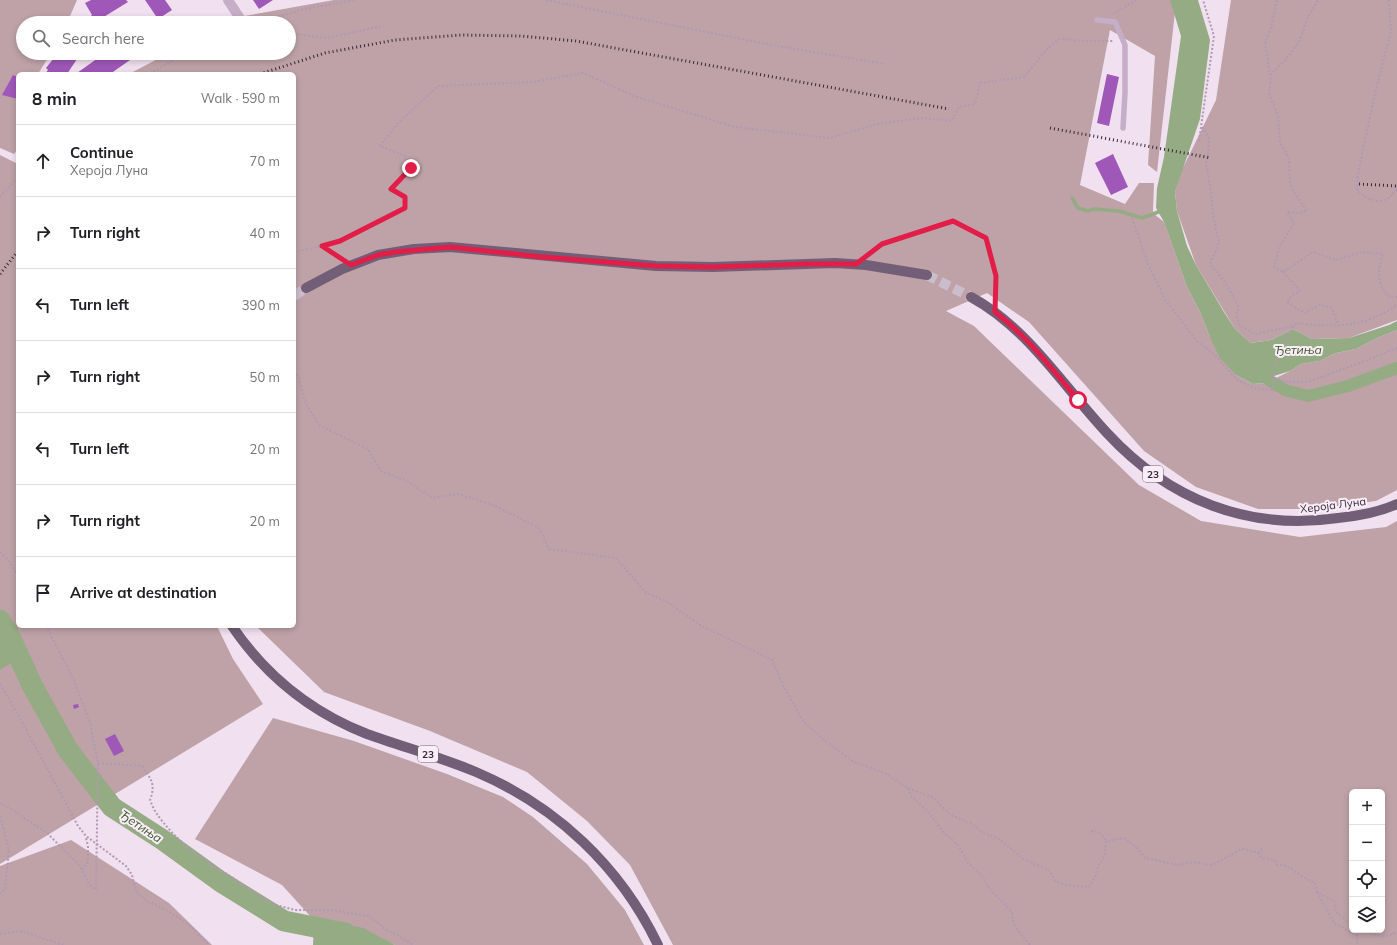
<!DOCTYPE html>
<meta charset="utf-8">
<style>
body{margin:0;font-family:Mulish,sans-serif;background:#f6f6f6;color:#202124}
.controls{position:absolute;right:12px;bottom:12px;display:grid;overflow:hidden;border-radius:6px;box-shadow:0 2px 6px #0003}
.controls button{width:36px;height:36px;display:grid;place-items:center;padding:0;border:0;border-bottom:1px solid #e0e0e0;background:#fff;color:#202124;font:20px sans-serif}
.stop{position:absolute;width:12px;height:12px;margin:-9px;border:3px solid #e11d48;border-radius:50%;background:#fff}
.stop.end{background:#e11d48;border-color:#fff;box-shadow:0 1px 4px #0008}
.list{margin:0;padding:0;list-style:none}
h2{display:flex;justify-content:space-between;align-items:center;height:52px;margin:0;padding:0 16px;font-size:17px}
h2 small{font-size:13px;font-weight:400;color:#757577}
.list li{display:grid;grid-template-columns:26px 1fr auto;gap:12px;align-items:center;box-sizing:border-box;height:72px;padding:0 16px;border-top:1px solid #e0e0e0}
.list b{display:block;font-size:15px;white-space:nowrap}
.list p{margin:0;font-size:13px;white-space:nowrap;color:#757577}
.list em{font-size:13px;font-style:normal;color:#757577}
.icon{flex:none;width:22px;height:22px;fill:none;stroke:currentColor;stroke-width:2;stroke-linecap:round;stroke-linejoin:round}
.map{position:relative;flex:none;width:1397px;height:945px;overflow:hidden}
.search{position:absolute;background:#fff;box-shadow:0 2px 6px #0003;left:16px;top:16px;width:280px;height:44px;display:flex;align-items:center;gap:10px;box-sizing:border-box;padding:0 14px;border-radius:22px;color:#757577;font-size:15px}
.panel{position:absolute;background:#fff;box-shadow:0 2px 6px #0003;left:16px;top:72px;width:280px;height:556px;border-radius:6px}
.map>svg:first-child{display:block}
</style>
<div class="map">
<svg width="1397" height="945" viewBox="0 0 1397 945">
<rect width="100%" height="100%" fill="#f1e1f0"/>
<g fill="#bea2a7" fill-rule="evenodd">
<polygon points="0,0 77,0 67,23 23,23 23,53 51,53 38,74 18,74 18,149 14,154 0,148"/>
<path d="M334 0H1171L1176 3 1157 172 1148 165 1155 56 1110 30 1080 185 1125 204 1139 183H1154L1153 212 1145 216 1154 214 1164 222 1187 287 1200 312 1209 335 1236 375 1253 384 1266 383 1290 371 1301 364 1319 361 1336 353 1356 349 1377 338 1397 330V490L1376 501 1315 509H1258L1196 487 1144 451 1029 322 987 293 946 311 974 326 1139 485 1201 521 1300 537 1386 527 1397 521V945H673L630 865 587 821 527 772 430 731 324 692 256 626H294V74H129L169 53H289V23H227L239 17ZM1352 792H1382V930H1352Z"/>
<polygon points="1231,0 1397,0 1397,320 1349,338 1312,339 1293,329 1271,340 1251,343 1235,329 1196,265 1177,211 1175,192 1181,172 1216,100"/>
<polygon points="0,155 16,163 18,161 18,626 217,626 233,659 263,704 0,864"/>
<polygon points="273,718 354,741 447,774 503,797 533,817 587,864 625,910 644,945 395,945 336,921 311,917 282,885 195,839"/>
<polygon points="71,840 169,903 212,945 0,945 0,866"/>
</g>
<g fill="#95ab83">
<polygon points="1170,0 1198,0 1210,40 1200,119 1175,192 1177,211 1187,246 1196,265 1224,312 1235,329 1251,343 1271,340 1293,329 1312,339 1349,338 1389,325 1397,321 1397,330 1377,338 1356,349 1336,353 1319,361 1301,364 1290,371 1274,376 1266,383 1253,384 1236,375 1220,358 1209,335 1200,312 1187,287 1164,222 1156,208 1157,188 1164,157 1181,36"/>
<polygon points="0,611 22,656 0,670"/>
<polygon points="311,917 363,928 395,945 313,945 314,925"/>
</g>
<g fill="none" stroke-linecap="round" stroke-linejoin="round">
<polyline stroke="#95ab83" stroke-width="3.5" points="1072,198 1078,208 1088,211 1094,209 1119,211 1142,218 1161,211"/>
<polyline stroke="#95ab83" stroke-width="12" points="1257,370 1269,380 1285,390 1308,396 1348,386 1397,368"/>
<polyline stroke="#95ab83" stroke-width="21" points="0,620 9,635 32,685 68,750 112,807 163,840 221,882 284,921 345,933 360,945"/>
</g>
<g fill="#9f57b8">
<polygon points="91,0 126,0 128,2 94,23 92,23 89,18 92,15 85,3"/>
<polygon points="145,0 165,0 172,10 158,19"/>
<polygon points="253,0 273,0 259,9"/>
<polygon points="58,53 81,53 67,74 45,74 48,70 46,68"/>
<polygon points="105,53 140,53 110,74 77,74 77,73"/>
<polygon points="1107,74 1119,77 1109,126 1097,123"/>
<polygon points="13,75 18,77 18,99 2,95"/>
<polygon points="1113,154 1128,187 1111,195 1095,163"/>
<polygon points="78,704 79,707 74,709 73,705"/>
<polygon points="115,734 124,751 114,756 105,739"/>
</g>
<g fill="none" stroke-linecap="round" stroke-linejoin="round">
<g stroke="#cbbdcb" stroke-width="10" stroke-dasharray="10 5" stroke-linecap="butt">
<polyline points="927,275 971,297"/>
<polyline points="294,296 306,288"/>
</g>
<g stroke="#b198b3" stroke-width="2" stroke-dasharray="2 2" stroke-linecap="butt">
<polyline points="546,0 772,45 885,64"/>
<path d="M1277 0 1271 28 1265 42 1271 80 1269 93 1278 115 1280 142 1289 159 1290 183 1293 191 1307 211 1299 213 1287 212 1294 223 1280 246 1274 267 1283 272 1313 252 1336 260 1362 252 1383 254C1378 270 1376 283 1389 297H1397"/>
<path d="M1389 0 1391 31 1376 89 1358 173 1357 190C1369 200 1377 205 1391 197L1392 193 1397 190"/>
<polyline points="1114,13 1137,0"/>
<polyline points="271,18 278,23"/>
<polyline points="255,23 305,9 355,0"/>
<polyline points="289,31 295,34 327,38 383,26"/>
<polyline points="150,74 185,53"/>
<polyline points="1270,75 1284,62 1299,42 1308,17 1318,0"/>
<polyline points="1202,127 1209,137 1208,152 1206,164 1211,191 1213,215 1219,243 1210,264 1224,281 1239,307 1236,314 1240,326 1255,334 1294,326"/>
<polyline points="1199,141 1214,36 1203,0"/>
<polyline points="0,197 18,177"/>
<path d="M1132 218 1148 264 1166 301 1184 324 1196 341 1214 354 1236 379 1253 388 1272 390 1276 360 1283 343 1296 323C1313 326 1335 326 1352 324 1362 323 1391 312 1397 304"/>
<polyline points="322,246 340,241 405,208 405,197 391,189 411,168 405,156 380,146 399,122 438,86 533,82 583,73 634,96 735,127 829,138 878,124 920,118 951,121 959,107 975,104 980,83 1024,77 1046,50 1059,39 1087,41 1114,41"/>
<polyline points="294,252 322,246 342,258"/>
<polyline points="869,254 882,244 953,221 986,238 996,276 996,299"/>
<polyline points="1283,272 1300,291 1291,296 1287,303 1305,313 1319,305 1331,307 1338,324"/>
<path d="M294 371 298 376 306 404 320 426 368 449 381 471 407 481 432 498 459 494 493 505 539 528 549 549 616 558 646 593 666 601 700 625 772 660 784 687 803 721 825 741 854 762 885 773 908 788 934 798 949 814 970 823 983 832 999 839 1025 860 1049 870 1055 881 1065 885 1089 887 1095 877 1098 867 1105 855 1106 841 1124 838 1136 847 1145 858 1178 865 1193 862 1212 865 1238 851 1244 849 1258 853 1261 858 1274 860 1277 865C1290 865 1290 869 1300 875 1305 878 1310 881 1315 883L1317 892 1334 901 1336 912 1352 925"/>
<polyline points="1274,378 1287,382 1308,382 1362,362 1397,348"/>
<polyline points="0,552 9,561 18,576"/>
<polyline points="46,626 73,678 90,723 98,763 96,890"/>
<polyline points="0,684 21,720 78,826 86,836 126,866 132,875 136,891 148,902 166,910 188,924 209,945"/>
<path d="M98 763 142 766C151 779 156 784 150 800 152 805 154 810 157 814 171 835 202 862 224 872L272 904 295 910H330L368 916 380 924 384 928 414 945"/>
<path d="M908 788 911 796 930 814 944 833 958 845 968 863 982 876 988 887 1012 912C1013 929 1020 932 1030 945"/>
<polyline points="0,803 14,811 47,833 80,866 89,884 96,890"/>
<polyline points="0,816 9,850 5,889 0,894"/>
<path d="M1091 831C1099 832 1102 834 1106 841"/>
<polyline points="1258,853 1263,848"/>
<polyline points="82,870 88,862 88,846 86,838"/>
<polyline points="1317,892 1334,923 1357,935 1357,945"/>
<polyline points="1359,930 1385,937 1397,932"/>
<polyline points="0,934 21,931 63,945"/>
</g>
<polyline stroke="#c7aec8" stroke-width="5.5" points="1097,20 1115,22 1125,45 1125,93 1123,128"/>
<polyline stroke="#c7aec8" stroke-width="10" points="228,0 243,23"/>
<g stroke="#735e77" stroke-width="10">
<polyline points="306,288 342,269 378,255 414,249 450,247 656,266 713,267 835,263 866,265 927,275"/>
<path d="M971 297C1028 328 1063 386 1107 433 1169 500 1248 531 1338 518 1358 516 1379 512 1397 504"/>
<path d="M232 626C266 676 311 712 367 734 403 747 440 757 476 772 556 806 620 866 658 945"/>
</g>
<g stroke="#352b37" stroke-width="3" stroke-dasharray="1 3" stroke-linecap="butt">
<polyline points="260,74 325,53 395,40 461,35 521,36 576,41 949,109"/>
<polyline points="1050,128 1211,158"/>
<polyline points="1359,184 1397,186"/>
<polyline points="0,274 18,251"/>
</g>
</g>
<g fill="none" stroke-linecap="round" stroke-linejoin="round">
<path stroke="#e11d48" stroke-width="5" d="M411 168 391 189 405 197V208L340 241 322 246 351 265 378 255 395 252 450 247 542 257 656 266 712 267 806 264H856L882 244 953 221 986 238 996 276 995 312C1028 337 1052 369 1078 400"/>
</g>
<g text-anchor="middle" dominant-baseline="central" stroke-width="4" stroke-linejoin="round" paint-order="stroke">
<g fill="#f9edf8" stroke="#706571" stroke-width="1">
<rect x="1143" y="466" width="20" height="16" rx="3"/>
<rect x="418" y="746" width="20" height="16" rx="3"/>
</g>
<g font-size="10" font-weight="bold" fill="#352b37">
<text x="1153" y="474">23</text>
<text x="428" y="754">23</text>
</g>
<g font-size="11" fill="#352b37" stroke="#f9edf8">
<text transform="translate(1333 505) rotate(-7)">Хероја Луна</text>
</g>
<g font-size="12" font-style="italic" fill="#3a5425" stroke="#f9edf8">
<text x="1298" y="349">Ђетиња</text>
<text transform="translate(141 826) rotate(34)">Ђетиња</text>
</g>
</g>
</svg>
<div class="controls">
<button>+</button>
<button>−</button>
<button><svg class="icon" aria-label="locate" viewBox="0 0 24 24"><circle cx="12" cy="12" r="6"/><path d="M12 2v4M12 18v4M2 12h4M18 12h4"/></svg></button>
<button><svg class="icon" aria-label="layers" viewBox="0 0 24 24"><path d="M12 4l9 5-9 5-9-5zM3 14l9 5 9-5"/></svg></button>
</div>
<div class="stop" style="left:1078px;top:400px"></div>
<div class="stop end" style="left:411px;top:168px"></div>
<div class="search"><svg class="icon" aria-label="search" viewBox="0 0 24 24"><circle cx="10" cy="10" r="6"/><path d="M15 15l6 6"/></svg>Search here</div>
<section class="panel">
<h2>8 min<small>Walk · 590 m</small></h2>
<ul class="list">
<li><svg class="icon" aria-label="ahead" viewBox="0 0 24 24"><path d="M12 20V5M6 11l6-6 6 6"/></svg><div><b>Continue</b><p>Хероја Луна</p></div><em>70 m</em></li>
<li><svg class="icon" aria-label="right" viewBox="0 0 24 24"><path d="M7 20v-9h11M14 6l5 5-5 5"/></svg><div><b>Turn right</b></div><em>40 m</em></li>
<li><svg class="icon" aria-label="left" viewBox="0 0 24 24"><path d="M17 20v-9H6M10 6l-5 5 5 5"/></svg><div><b>Turn left</b></div><em>390 m</em></li>
<li><svg class="icon" aria-label="right" viewBox="0 0 24 24"><path d="M7 20v-9h11M14 6l5 5-5 5"/></svg><div><b>Turn right</b></div><em>50 m</em></li>
<li><svg class="icon" aria-label="left" viewBox="0 0 24 24"><path d="M17 20v-9H6M10 6l-5 5 5 5"/></svg><div><b>Turn left</b></div><em>20 m</em></li>
<li><svg class="icon" aria-label="right" viewBox="0 0 24 24"><path d="M7 20v-9h11M14 6l5 5-5 5"/></svg><div><b>Turn right</b></div><em>20 m</em></li>
<li><svg class="icon" aria-label="arrive" viewBox="0 0 24 24"><path d="M6 21V4h12l-3 4 3 4H6"/></svg><div><b>Arrive at destination</b></div></li>
</ul>
</section>
</div>
